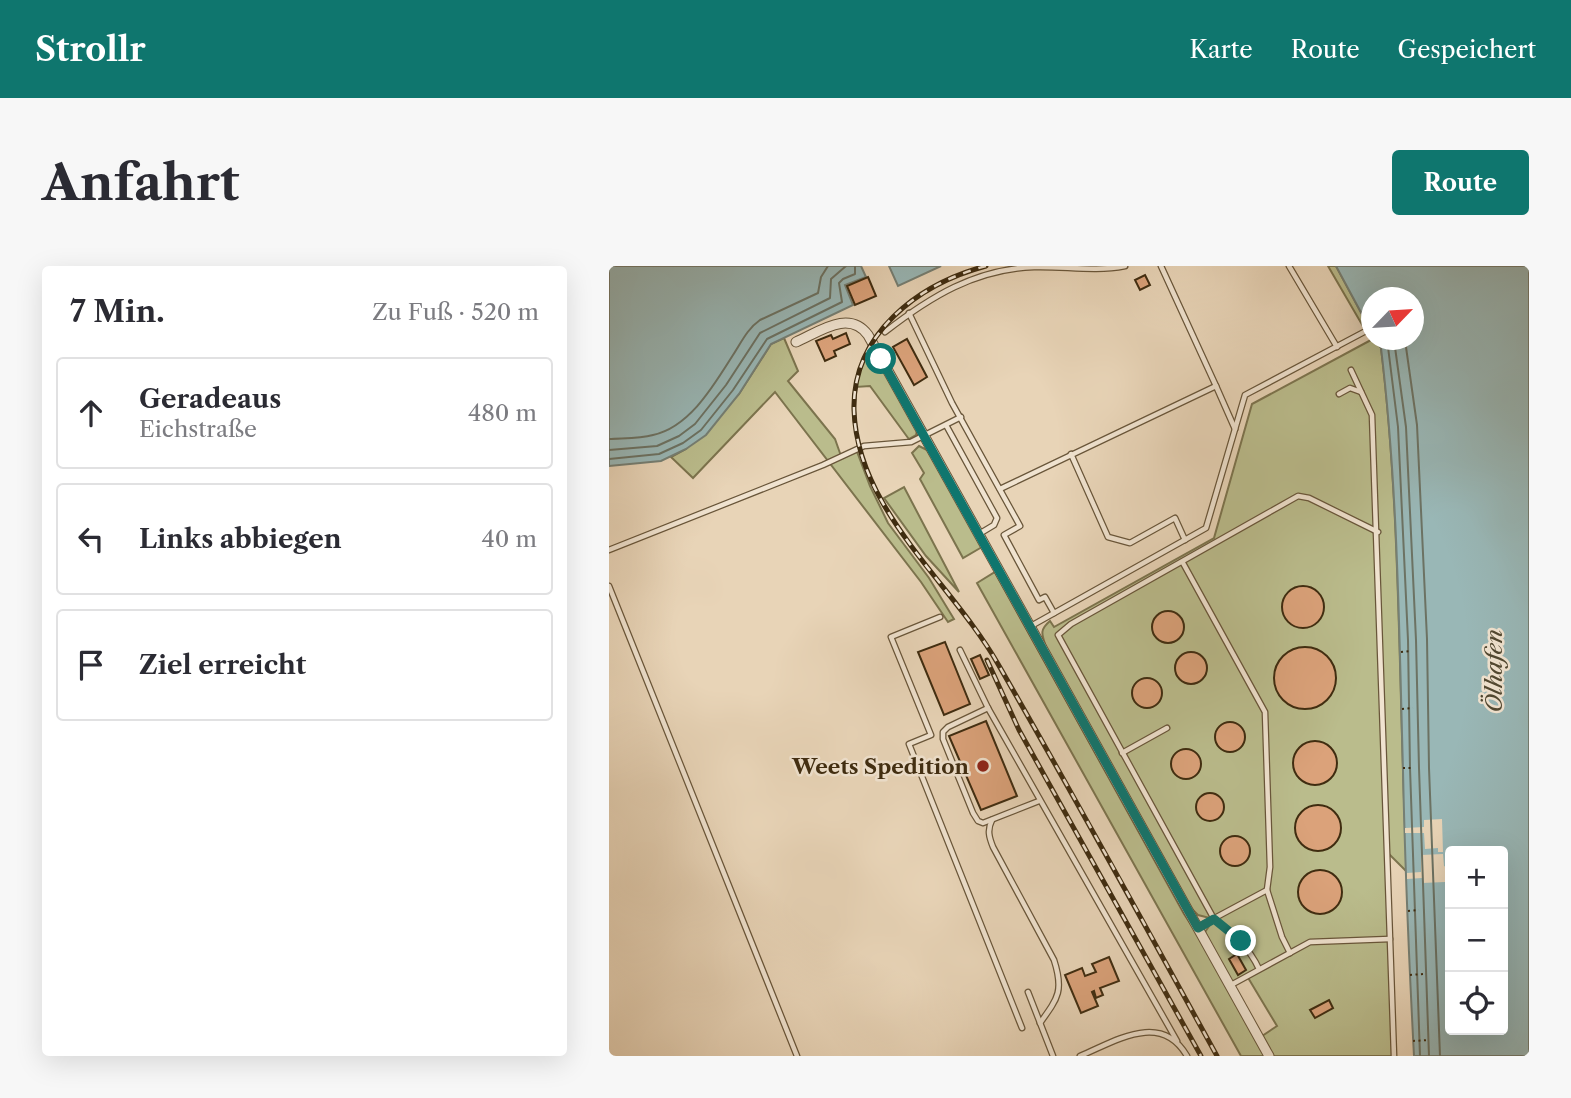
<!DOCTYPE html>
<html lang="de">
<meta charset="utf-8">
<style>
body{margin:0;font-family:"Libre Caslon Text",serif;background:#f7f7f7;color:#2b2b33}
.controls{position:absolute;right:21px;bottom:21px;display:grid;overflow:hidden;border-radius:7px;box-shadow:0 7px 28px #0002}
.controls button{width:63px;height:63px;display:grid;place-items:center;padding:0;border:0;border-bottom:2px solid #e1e1e2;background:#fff;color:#2b2b33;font:35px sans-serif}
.compass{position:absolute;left:752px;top:21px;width:63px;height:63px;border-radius:50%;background:#fff;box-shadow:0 7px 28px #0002;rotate:65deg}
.stop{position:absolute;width:21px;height:21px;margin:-16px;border:5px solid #0f766e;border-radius:50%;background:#fff}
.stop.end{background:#0f766e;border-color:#fff;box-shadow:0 2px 7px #0008}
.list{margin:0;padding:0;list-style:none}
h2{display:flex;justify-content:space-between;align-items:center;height:91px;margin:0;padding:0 28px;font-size:30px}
h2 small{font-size:23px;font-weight:400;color:#7c7c81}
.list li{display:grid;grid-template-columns:46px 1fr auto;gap:21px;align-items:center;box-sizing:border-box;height:112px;margin:0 14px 14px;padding:0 14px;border:2px solid #e1e1e2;border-radius:7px}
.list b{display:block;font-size:26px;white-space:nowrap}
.list p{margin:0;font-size:23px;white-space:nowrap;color:#7c7c81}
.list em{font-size:23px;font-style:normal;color:#7c7c81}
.icon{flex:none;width:38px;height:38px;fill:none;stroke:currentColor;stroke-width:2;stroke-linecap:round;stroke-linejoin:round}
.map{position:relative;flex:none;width:920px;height:790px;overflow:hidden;border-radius:7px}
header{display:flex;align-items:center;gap:42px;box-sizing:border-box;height:98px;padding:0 35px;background:#0f766e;color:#fff}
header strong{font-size:33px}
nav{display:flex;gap:38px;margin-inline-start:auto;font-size:24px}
.intro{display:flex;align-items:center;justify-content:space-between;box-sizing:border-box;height:168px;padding:0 42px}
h1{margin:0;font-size:49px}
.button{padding:18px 32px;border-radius:7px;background:#0f766e;color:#fff;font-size:24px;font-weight:700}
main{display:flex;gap:42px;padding:0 42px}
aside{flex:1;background:#fff;border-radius:7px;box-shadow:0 7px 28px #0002}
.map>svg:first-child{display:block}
</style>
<header>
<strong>Strollr</strong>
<nav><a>Karte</a><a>Route</a><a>Gespeichert</a></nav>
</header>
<div class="intro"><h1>Anfahrt</h1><a class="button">Route</a></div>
<main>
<aside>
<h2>7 Min.<small>Zu Fuß · 520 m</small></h2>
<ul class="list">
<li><svg class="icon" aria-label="ahead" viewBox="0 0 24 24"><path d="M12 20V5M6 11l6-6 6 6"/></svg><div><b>Geradeaus</b><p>Eichstraße</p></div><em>480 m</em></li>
<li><svg class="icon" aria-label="left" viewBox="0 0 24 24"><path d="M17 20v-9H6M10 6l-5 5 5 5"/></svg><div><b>Links abbiegen</b></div><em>40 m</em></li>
<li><svg class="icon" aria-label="arrive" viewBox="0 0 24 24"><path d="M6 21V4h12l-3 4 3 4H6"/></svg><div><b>Ziel erreicht</b></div></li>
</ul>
</aside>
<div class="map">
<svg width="920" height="790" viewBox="0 0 920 790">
<rect width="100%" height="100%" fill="#e8d4b7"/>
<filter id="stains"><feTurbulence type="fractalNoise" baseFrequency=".00286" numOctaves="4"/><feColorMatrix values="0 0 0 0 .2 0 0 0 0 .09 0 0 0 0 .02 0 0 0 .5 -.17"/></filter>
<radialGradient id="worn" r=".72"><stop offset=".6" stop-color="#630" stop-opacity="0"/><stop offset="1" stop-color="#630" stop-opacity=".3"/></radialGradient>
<g fill="#babc8c" stroke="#7c744e" stroke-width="2" fill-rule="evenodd">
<path d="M719 0H727L762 65V74H767L772 82C793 256 789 432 798 606L780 588 785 790H632L368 317 386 306 575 648 618 713 596 666 605 653 589 649 583 643 437 381C433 369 430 364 441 355L445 361 605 272 643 138 762 74ZM638 710 668 760 650 772 621 719Z"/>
<polygon points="175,72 189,105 179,115 226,173 232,190 247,183 261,220 279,257 320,312 345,353 339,356 312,316 166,126 84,212 62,191 77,183 130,128 162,78"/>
<polygon points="263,76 308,165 307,169 300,173 302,176 261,120 247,121 254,93"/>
<polygon points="310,180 320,185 373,281 354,292 311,213 315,207 303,187"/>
<polygon points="295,221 350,326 317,290 275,232"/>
</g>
<g fill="#99b7b6" stroke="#757f74" stroke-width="2" fill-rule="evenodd">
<polygon points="0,0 252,0 257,11 236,19 244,39 162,78 130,128 97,169 77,183 52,195 0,200"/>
<polygon points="280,0 332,0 289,20"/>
<path d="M727 0H920V790H805C800 695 796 600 794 505 790 363 789 222 772 82L767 74H804V32H762V65ZM841 585H894V764H841Z"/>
</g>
<g fill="#e8d4b7">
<polygon points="833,553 834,586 829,586 829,582 816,583 815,567 796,567 796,562 815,561 815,554"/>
<polygon points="834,588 835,600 837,601 836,616 813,617 813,612 798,613 798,607 812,606 812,589"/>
</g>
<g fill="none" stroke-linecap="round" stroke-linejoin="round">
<g stroke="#6c7263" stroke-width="2">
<polyline points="775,74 779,81 789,161 799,374 801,502 811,790"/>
<polyline points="785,74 797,161 807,374 810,502 820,790"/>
<polyline points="796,74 808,159 818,373 820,502 831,790"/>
<path d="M0 173C14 172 30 173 44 169 81 161 105 119 124 89 132 77 138 63 151 54L209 27 212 11 219 0"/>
<polyline points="0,184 48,180 70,170 86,158 117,119 151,67 221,32 222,13 237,0"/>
<polyline points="0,193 50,188 74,177 92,164 124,124 158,73 233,36 230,17 234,13 246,8 246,0"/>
</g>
</g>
<g fill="#dba27a" stroke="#3f2c10" stroke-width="2">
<polygon points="536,9 541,19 531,24 526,14"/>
<polygon points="259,11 267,30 246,39 238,20"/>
<polygon points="237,67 241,78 225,85 227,90 216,95 207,75 222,69 224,73"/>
<polygon points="298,73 318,111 305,119 284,81"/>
<circle cx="694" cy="341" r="21"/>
<circle cx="559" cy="361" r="16"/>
<polygon points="336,376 361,438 335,449 309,386"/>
<circle cx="696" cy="412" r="31"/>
<circle cx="582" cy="402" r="16"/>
<polygon points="371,389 380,409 371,413 362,393"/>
<circle cx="538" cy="427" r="15"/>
<polygon points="377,455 408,530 372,544 340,470"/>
<circle cx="621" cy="471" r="15"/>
<circle cx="706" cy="497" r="22"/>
<circle cx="577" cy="498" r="15"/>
<circle cx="601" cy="541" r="14"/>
<circle cx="709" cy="562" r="23"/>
<circle cx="626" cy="585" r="15"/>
<circle cx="711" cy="626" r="22"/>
<polygon points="628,688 637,704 629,709 620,693"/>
<polygon points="500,691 510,715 491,722 494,729 487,732 485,725 483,726 489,740 472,747 456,709 473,702 476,710 487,706 483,698"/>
<polygon points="720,734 724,742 706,752 701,744"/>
</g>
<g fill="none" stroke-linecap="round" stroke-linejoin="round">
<g stroke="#69563a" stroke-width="7">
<g id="service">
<polyline points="552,0 607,120"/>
<polyline points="680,0 728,81"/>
<polyline points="300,47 343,137 411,260 395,269 430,334 436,331 445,347"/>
<path d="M276 66C321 31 366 3 425 1 456 0 485 6 516 0"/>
<polyline points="742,104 763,149 785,790"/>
<polyline points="730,128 741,122 752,126"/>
<polyline points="337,159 388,252 385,259 370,268"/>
<polyline points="462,188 499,271 521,277 566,252 576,274"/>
<polyline points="391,223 607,120 626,163"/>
<polyline points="0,284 214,199 255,180 302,176 352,151"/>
<polyline points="574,297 656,446 661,601 658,624"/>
<polyline points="0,320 188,790"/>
<polyline points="331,351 282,371 322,469 300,478 413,762"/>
<polyline points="422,360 597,262 636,129 755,66"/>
<polyline points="351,384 379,442 568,775"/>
<polyline points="379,442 339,461 334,466 334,473 364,547 369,555 374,557 430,535"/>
<polyline points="513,487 558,462"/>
<path d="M383 554C378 564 380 571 384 581L445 694C455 725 449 732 431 757"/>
<polyline points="589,661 658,624 673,671 681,687"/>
<path d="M650 703C640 681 624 668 605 653L449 369 462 358 689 230 700 232 769 266"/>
<polyline points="622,719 701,676 781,673"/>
<polyline points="419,726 444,790"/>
<path d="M471 790C507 775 552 745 578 790"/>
</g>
</g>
<g stroke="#69563a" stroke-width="11">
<path id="minor" d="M187 76C210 66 240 43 259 69L660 790"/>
</g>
<g stroke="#3f2c10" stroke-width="2" stroke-dasharray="2 3.5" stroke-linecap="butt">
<polyline points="792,386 802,385"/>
<polyline points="793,443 804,442"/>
<polyline points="794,502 805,502"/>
<polyline points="799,645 810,644"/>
<polyline points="801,709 815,708"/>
<polyline points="804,775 819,774"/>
</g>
<use href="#service" stroke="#f0e3d0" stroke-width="4.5"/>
<use href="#minor" stroke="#f0e3d0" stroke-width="9"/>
<g stroke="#3f2c10" stroke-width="5">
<g id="rail">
<path d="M377 0C309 18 243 68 245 144 248 244 343 317 389 398 464 528 536 659 608 790"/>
<polyline points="378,394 410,464 592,790"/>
</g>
</g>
<use href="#rail" stroke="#f0e3d0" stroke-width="2.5" stroke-dasharray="8" stroke-linecap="butt"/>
</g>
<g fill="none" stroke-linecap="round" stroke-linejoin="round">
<polyline stroke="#0f766e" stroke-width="9" points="272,93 589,662 605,653 632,675"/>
</g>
<circle fill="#8f2418" stroke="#f0e3d0" stroke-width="2.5" cx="374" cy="500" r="7"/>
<g text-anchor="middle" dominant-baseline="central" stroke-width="5" stroke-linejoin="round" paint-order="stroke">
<g font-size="21" font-weight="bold" fill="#3f2c10" stroke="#f0e3d0" text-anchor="end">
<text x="360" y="500">Weets Spedition</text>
</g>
<g font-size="23" font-style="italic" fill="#514831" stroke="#f0e3d0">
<text transform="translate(885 405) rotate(-90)">Ölhafen</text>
</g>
</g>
<rect width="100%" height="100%" filter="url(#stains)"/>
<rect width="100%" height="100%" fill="url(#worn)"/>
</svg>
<div class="controls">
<button>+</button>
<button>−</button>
<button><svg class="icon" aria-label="locate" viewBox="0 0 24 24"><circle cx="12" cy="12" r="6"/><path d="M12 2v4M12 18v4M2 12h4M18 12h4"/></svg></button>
</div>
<svg class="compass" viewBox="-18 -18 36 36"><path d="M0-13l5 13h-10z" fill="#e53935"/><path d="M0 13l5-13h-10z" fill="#7c7c81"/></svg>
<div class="stop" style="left:272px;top:93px"></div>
<div class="stop end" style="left:632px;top:675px"></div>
</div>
</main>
